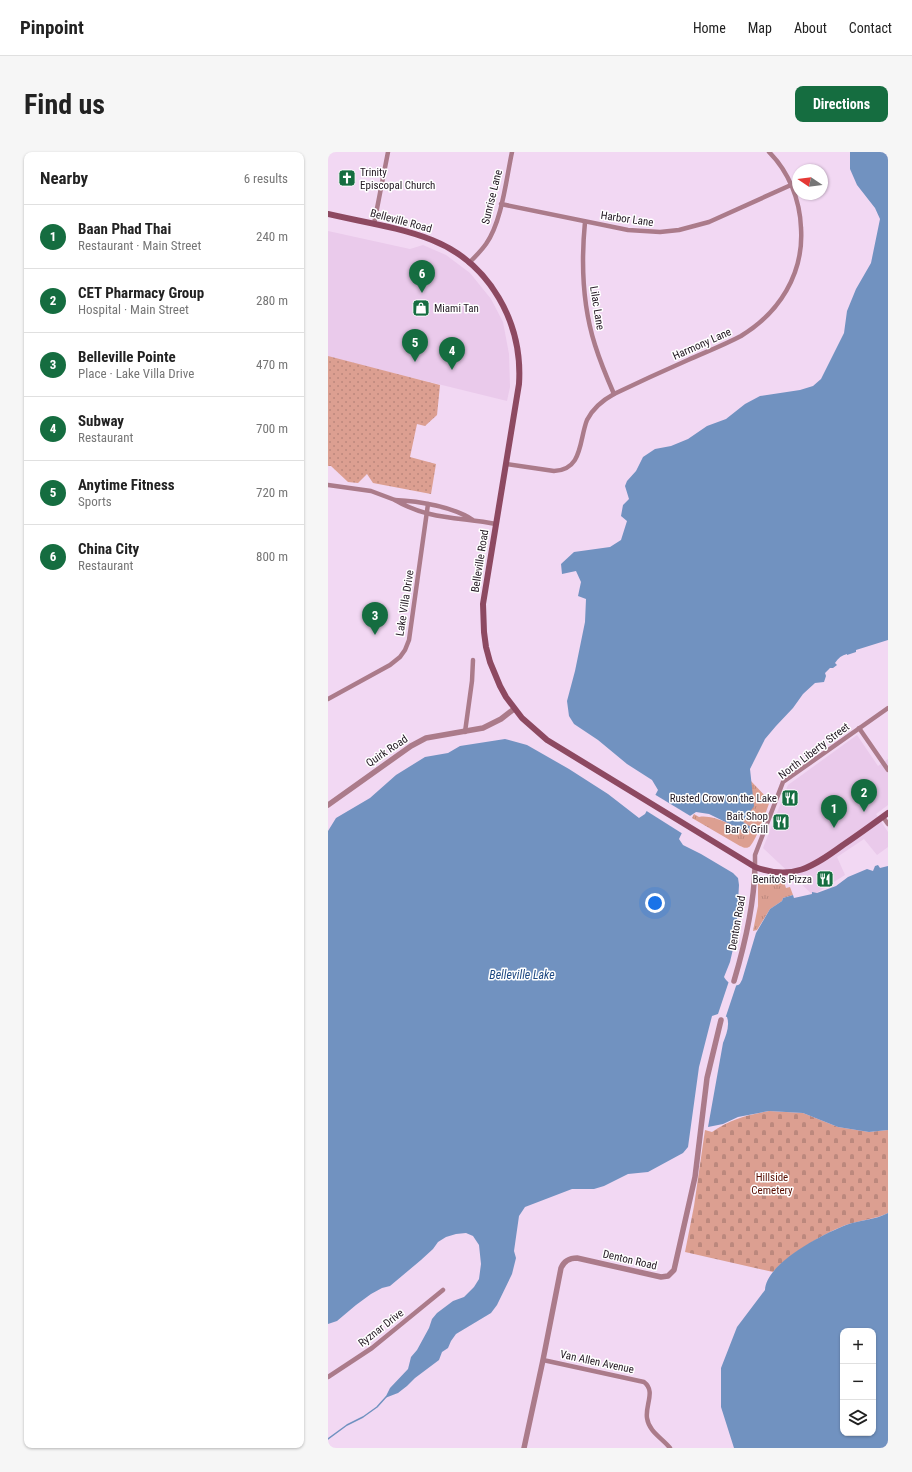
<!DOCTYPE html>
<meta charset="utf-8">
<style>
body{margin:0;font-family:"Roboto Condensed",sans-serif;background:#f6f6f6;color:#222}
.controls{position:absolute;right:12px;bottom:12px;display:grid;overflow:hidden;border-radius:8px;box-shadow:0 1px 3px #0004}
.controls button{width:36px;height:36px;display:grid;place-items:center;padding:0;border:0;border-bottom:1px solid #e0e0e0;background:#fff;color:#222;font:20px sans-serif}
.compass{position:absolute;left:464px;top:12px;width:36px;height:36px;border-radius:50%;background:#fff;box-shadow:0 1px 3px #0004;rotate:283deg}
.you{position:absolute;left:327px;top:751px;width:14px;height:14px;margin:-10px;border:3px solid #fff;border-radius:50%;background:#1a73e8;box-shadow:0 0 0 6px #1a73e833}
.badge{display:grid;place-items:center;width:26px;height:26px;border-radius:50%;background:#156d40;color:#fff;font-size:13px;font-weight:700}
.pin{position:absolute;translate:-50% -33px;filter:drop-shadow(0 1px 2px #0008)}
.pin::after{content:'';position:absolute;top:21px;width:14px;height:12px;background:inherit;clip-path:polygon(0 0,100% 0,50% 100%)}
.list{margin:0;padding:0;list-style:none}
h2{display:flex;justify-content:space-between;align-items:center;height:52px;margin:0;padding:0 16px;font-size:17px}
h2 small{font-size:13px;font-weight:400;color:#767676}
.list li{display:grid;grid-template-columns:26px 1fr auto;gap:12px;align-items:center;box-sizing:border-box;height:64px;padding:0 16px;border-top:1px solid #e0e0e0}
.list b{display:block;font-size:15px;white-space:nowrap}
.list p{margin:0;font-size:13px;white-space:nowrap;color:#767676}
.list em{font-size:13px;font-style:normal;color:#767676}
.icon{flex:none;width:22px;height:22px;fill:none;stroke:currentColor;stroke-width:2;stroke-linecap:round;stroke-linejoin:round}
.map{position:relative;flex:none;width:560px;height:1296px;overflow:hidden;border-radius:8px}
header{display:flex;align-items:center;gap:24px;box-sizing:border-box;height:56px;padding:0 20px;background:#fff;border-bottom:1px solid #e0e0e0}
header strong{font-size:19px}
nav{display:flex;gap:22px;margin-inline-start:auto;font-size:14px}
.intro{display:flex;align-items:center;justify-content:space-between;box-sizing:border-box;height:96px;padding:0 24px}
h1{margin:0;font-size:28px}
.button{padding:10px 18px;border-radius:8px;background:#156d40;color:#fff;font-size:14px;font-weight:700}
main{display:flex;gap:24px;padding:0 24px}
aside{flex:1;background:#fff;border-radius:8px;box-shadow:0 1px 3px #0004}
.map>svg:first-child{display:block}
</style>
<header>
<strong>Pinpoint</strong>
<nav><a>Home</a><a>Map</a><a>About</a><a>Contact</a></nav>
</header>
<div class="intro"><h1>Find us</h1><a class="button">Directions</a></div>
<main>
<aside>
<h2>Nearby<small>6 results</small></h2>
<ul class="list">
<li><span class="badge">1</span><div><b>Baan Phad Thai</b><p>Restaurant · Main Street</p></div><em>240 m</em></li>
<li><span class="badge">2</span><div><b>CET Pharmacy Group</b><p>Hospital · Main Street</p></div><em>280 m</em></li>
<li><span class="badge">3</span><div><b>Belleville Pointe</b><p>Place · Lake Villa Drive</p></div><em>470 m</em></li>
<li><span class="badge">4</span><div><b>Subway</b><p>Restaurant</p></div><em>700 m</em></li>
<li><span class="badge">5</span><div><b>Anytime Fitness</b><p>Sports</p></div><em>720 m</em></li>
<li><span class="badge">6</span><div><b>China City</b><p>Restaurant</p></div><em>800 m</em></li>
</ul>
</aside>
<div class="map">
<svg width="560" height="1296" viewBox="0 0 560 1296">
<defs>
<pattern id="grass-dots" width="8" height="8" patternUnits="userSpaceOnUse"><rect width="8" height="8" fill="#dc9f91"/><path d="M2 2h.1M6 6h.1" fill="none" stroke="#bc887d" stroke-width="1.8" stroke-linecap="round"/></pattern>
<pattern id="cemetery-stones" width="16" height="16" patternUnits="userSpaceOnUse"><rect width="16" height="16" fill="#dc9f91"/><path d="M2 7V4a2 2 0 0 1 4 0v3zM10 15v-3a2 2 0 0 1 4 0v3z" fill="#bc887d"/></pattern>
<pattern id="park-tufts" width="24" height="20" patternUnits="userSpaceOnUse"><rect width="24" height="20" fill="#dc9f91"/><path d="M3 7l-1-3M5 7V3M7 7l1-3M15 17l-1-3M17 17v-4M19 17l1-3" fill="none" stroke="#bc887d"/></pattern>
</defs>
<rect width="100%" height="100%" fill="#f2d8f3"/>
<g fill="#eacaeb">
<polygon points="0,79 82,97 95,93 118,103 142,121 163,147 175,170 181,202 182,235 179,249 57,219 0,208"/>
<polygon points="529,583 550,614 560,607 560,653 548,662 560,680 560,695 549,703 536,687 509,705 517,723 485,743 435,696 460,633"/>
</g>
<polygon fill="url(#grass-dots)" points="0,204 112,233 109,263 97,274 89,272 82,305 108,312 103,342 45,331 39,322 30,331 20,330 3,314 0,314"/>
<path fill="url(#cemetery-stones)" d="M441 959 475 961 510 975 541 980 560 978V1061C548 1067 534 1068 521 1072 501 1078 458 1104 445 1120L357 1100 366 1054 377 978 384 980C402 967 420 963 441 959Z"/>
<g fill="url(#park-tufts)">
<path d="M422 628 442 649C439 657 427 692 421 695 417 697 415 695 412 694L364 666 366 662 371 665C385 662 408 675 420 681L415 670Z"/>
<polygon points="432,728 456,730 458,736 462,735 465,743 455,746 454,749 442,757 429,778 425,779 430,754 430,731"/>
</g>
<g fill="#7192c0" fill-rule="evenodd">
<path d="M522 0H560V488L528 498V500L519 503V502C514 503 510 506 507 511L509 513 505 516H502L497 521 498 524 496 530 487 531 475 542 465 556 448 574 437 587 422 617 426 654 415 670 423 675 420 681 381 662 368 660 362 664 351 687 355 693 373 702 405 721 410 726 411 733 408 784 402 810 396 825C398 829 405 835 410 833 412 833 413 829 414 828L428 781 442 757 454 749 455 746 465 743 466 746 484 742V740L489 741 508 734 520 725 539 717 545 719 547 714 550 713 552 716 560 714V978L541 980 510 975 475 961 441 959 410 965 395 972 380 975 395 891C398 883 402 874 399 865L390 862 384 864 371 915 360 995 355 1001 320 1020 300 1022 276 1034 266 1037H244L197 1055 191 1064 186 1099 188 1106 184 1122 169 1153 163 1161 128 1182 123 1189 120 1196 114 1200 111 1208 87 1226 79 1234 70 1241 57 1246 62 1236 80 1217 83 1205 89 1198 101 1176 104 1167 109 1161 125 1149 136 1145 146 1135 151 1127 153 1112 151 1093 145 1084 138 1081 128 1082 118 1085 110 1090 105 1097 93 1108 62 1134 54 1136 43 1142 28 1153 9 1169 0 1172V679L8 666 42 646 68 623 97 605 120 601 132 594 177 587 199 593 241 617 280 642 311 666 317 662 330 638 324 628 299 612 270 588 246 572 241 564 239 549 247 519 257 470 258 447 250 444 253 430 248 419 234 422 233 412 246 400 282 395 293 388 299 369 293 364 295 353 301 347 297 334 299 329 308 319 315 305 327 297 343 294 360 287 379 274 398 267 417 252 432 244 472 238 485 234 493 227 516 181 519 159 528 137 543 111 552 67 547 56 529 33 522 17Z"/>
<path d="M560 1061V1296H406L393 1255V1216L409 1175 437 1138C438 1111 495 1082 518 1073 532 1068 547 1068 560 1061ZM515 1179H545V1281H515Z"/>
</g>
<g fill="#f2d8f3">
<polygon points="326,642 364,665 355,682 317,658"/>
<polygon points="401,829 409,831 397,867 389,865"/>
</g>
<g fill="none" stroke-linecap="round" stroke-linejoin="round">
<polyline stroke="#7192c0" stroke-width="1.5" points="0,1287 19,1273 35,1265 49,1255 58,1245"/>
<g stroke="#ab7b8a" stroke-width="4.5">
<polyline points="173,52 300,78 332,80 351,78 381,70 463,33"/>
<path d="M257 70C253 111 254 152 267 193 272 209 279 226 286 242"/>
<polyline points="46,72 60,0"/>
<path d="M141 111C147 105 153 99 158 92 174 69 178 28 184 0"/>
<path d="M178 312 226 319C255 318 251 288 259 268 265 256 275 248 286 242 311 230 335 219 360 208 378 200 396 193 413 184 451 161 476 122 473 76 472 48 461 20 441 0"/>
<polyline points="0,333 43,339 67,348"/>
<path d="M145 368C126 355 91 349 67 348 100 368 133 365 168 372"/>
<polyline points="0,547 62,513 72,505 77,498 81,488 100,352"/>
<polyline points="531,576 560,618"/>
<polyline points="137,580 144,529 145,508"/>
<polyline points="555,665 560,672"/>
<polyline points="427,715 427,703 455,630 560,556"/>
<path d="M215 1208 316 1230C328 1239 317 1253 319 1266 321 1280 334 1286 342 1296"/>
<polyline points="0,1225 44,1196 115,1138"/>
</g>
<g stroke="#ab7b8a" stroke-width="5.5">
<polyline points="0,653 83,594 98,586 155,576 173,567 186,557"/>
<path d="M406 829C417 792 426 754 427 715"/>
<path d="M196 1296 215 1208 233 1116C236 1109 241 1106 249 1106L333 1125 340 1124 346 1118 367 1025 379 926 393 868"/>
</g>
<path stroke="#8d4961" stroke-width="6" d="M0 62C34 70 71 75 104 88 162 111 195 171 191 232L155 452 156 480 158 495 162 510 172 534 178 545 194 566 219 588 427 715C464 729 485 715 515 693 530 683 545 672 560 661"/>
</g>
<defs>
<g id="church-square" transform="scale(0.9)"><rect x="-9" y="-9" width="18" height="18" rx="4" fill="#156d40" stroke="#fff"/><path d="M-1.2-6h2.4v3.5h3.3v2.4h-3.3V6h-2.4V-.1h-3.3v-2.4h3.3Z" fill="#fff"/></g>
<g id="shop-square" transform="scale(0.9)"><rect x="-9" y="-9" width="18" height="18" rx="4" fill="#156d40" stroke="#fff"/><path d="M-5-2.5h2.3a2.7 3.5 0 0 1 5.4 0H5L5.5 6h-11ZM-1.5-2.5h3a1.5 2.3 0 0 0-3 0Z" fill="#fff"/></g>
<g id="restaurant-square" transform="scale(0.9)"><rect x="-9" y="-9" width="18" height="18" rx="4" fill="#156d40" stroke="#fff"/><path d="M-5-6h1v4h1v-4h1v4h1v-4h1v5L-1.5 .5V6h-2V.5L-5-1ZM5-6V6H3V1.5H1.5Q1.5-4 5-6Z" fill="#fff"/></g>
</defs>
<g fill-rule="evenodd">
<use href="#church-square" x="19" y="26"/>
<use href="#shop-square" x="93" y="156"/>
<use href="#restaurant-square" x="462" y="646"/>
<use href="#restaurant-square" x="453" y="670"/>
<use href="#restaurant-square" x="497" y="727"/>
</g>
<g text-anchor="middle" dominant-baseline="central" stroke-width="3" stroke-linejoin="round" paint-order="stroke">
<g font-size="11" fill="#231923" stroke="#fff" text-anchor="end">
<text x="32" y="20" text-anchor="start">Trinity<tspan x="32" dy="13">Episcopal Church</tspan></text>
<text x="106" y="156" text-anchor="start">Miami Tan</text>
<text x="449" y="646">Rusted Crow on the Lake</text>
<text x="440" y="664">Bait Shop<tspan x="440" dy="13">Bar &amp; Grill</tspan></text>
<text x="484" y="727">Benito's Pizza</text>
</g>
<g font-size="11" fill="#231923" stroke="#fff">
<text transform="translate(164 45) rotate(-76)">Sunrise Lane</text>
<text transform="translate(299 67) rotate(8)">Harbor Lane</text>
<text transform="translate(73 69) rotate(15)">Belleville Road</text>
<text transform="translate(269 156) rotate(81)">Lilac Lane</text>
<text transform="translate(374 192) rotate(-24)">Harmony Lane</text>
<text transform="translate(152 409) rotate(-81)">Belleville Road</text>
<text transform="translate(77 451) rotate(-81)">Lake Villa Drive</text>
<text transform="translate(59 599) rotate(-34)">Quirk Road</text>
<text transform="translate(486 599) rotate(-37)">North Liberty Street</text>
<text transform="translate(409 771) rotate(-80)">Denton Road</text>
<text transform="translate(302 1108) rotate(13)">Denton Road</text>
<text transform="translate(53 1176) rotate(-38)">Ryznar Drive</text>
<text transform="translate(269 1210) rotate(12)">Van Allen Avenue</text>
</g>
<g font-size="11" fill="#580d01" stroke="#fff">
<text x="444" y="1025">Hillside<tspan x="444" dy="13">Cemetery</tspan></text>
</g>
<g font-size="12" font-style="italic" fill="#1d4882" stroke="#fff">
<text x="194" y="823">Belleville Lake</text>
</g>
</g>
</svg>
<div class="controls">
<button>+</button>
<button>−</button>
<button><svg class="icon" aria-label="layers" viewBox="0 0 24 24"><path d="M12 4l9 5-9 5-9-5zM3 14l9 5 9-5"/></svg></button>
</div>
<svg class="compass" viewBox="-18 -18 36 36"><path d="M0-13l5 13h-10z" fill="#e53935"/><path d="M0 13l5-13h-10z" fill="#767676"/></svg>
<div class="you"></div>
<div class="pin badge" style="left:506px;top:676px">1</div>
<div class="pin badge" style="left:536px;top:660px">2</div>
<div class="pin badge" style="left:47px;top:483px">3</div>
<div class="pin badge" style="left:124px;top:218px">4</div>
<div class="pin badge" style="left:87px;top:210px">5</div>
<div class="pin badge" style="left:94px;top:141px">6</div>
</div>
</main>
